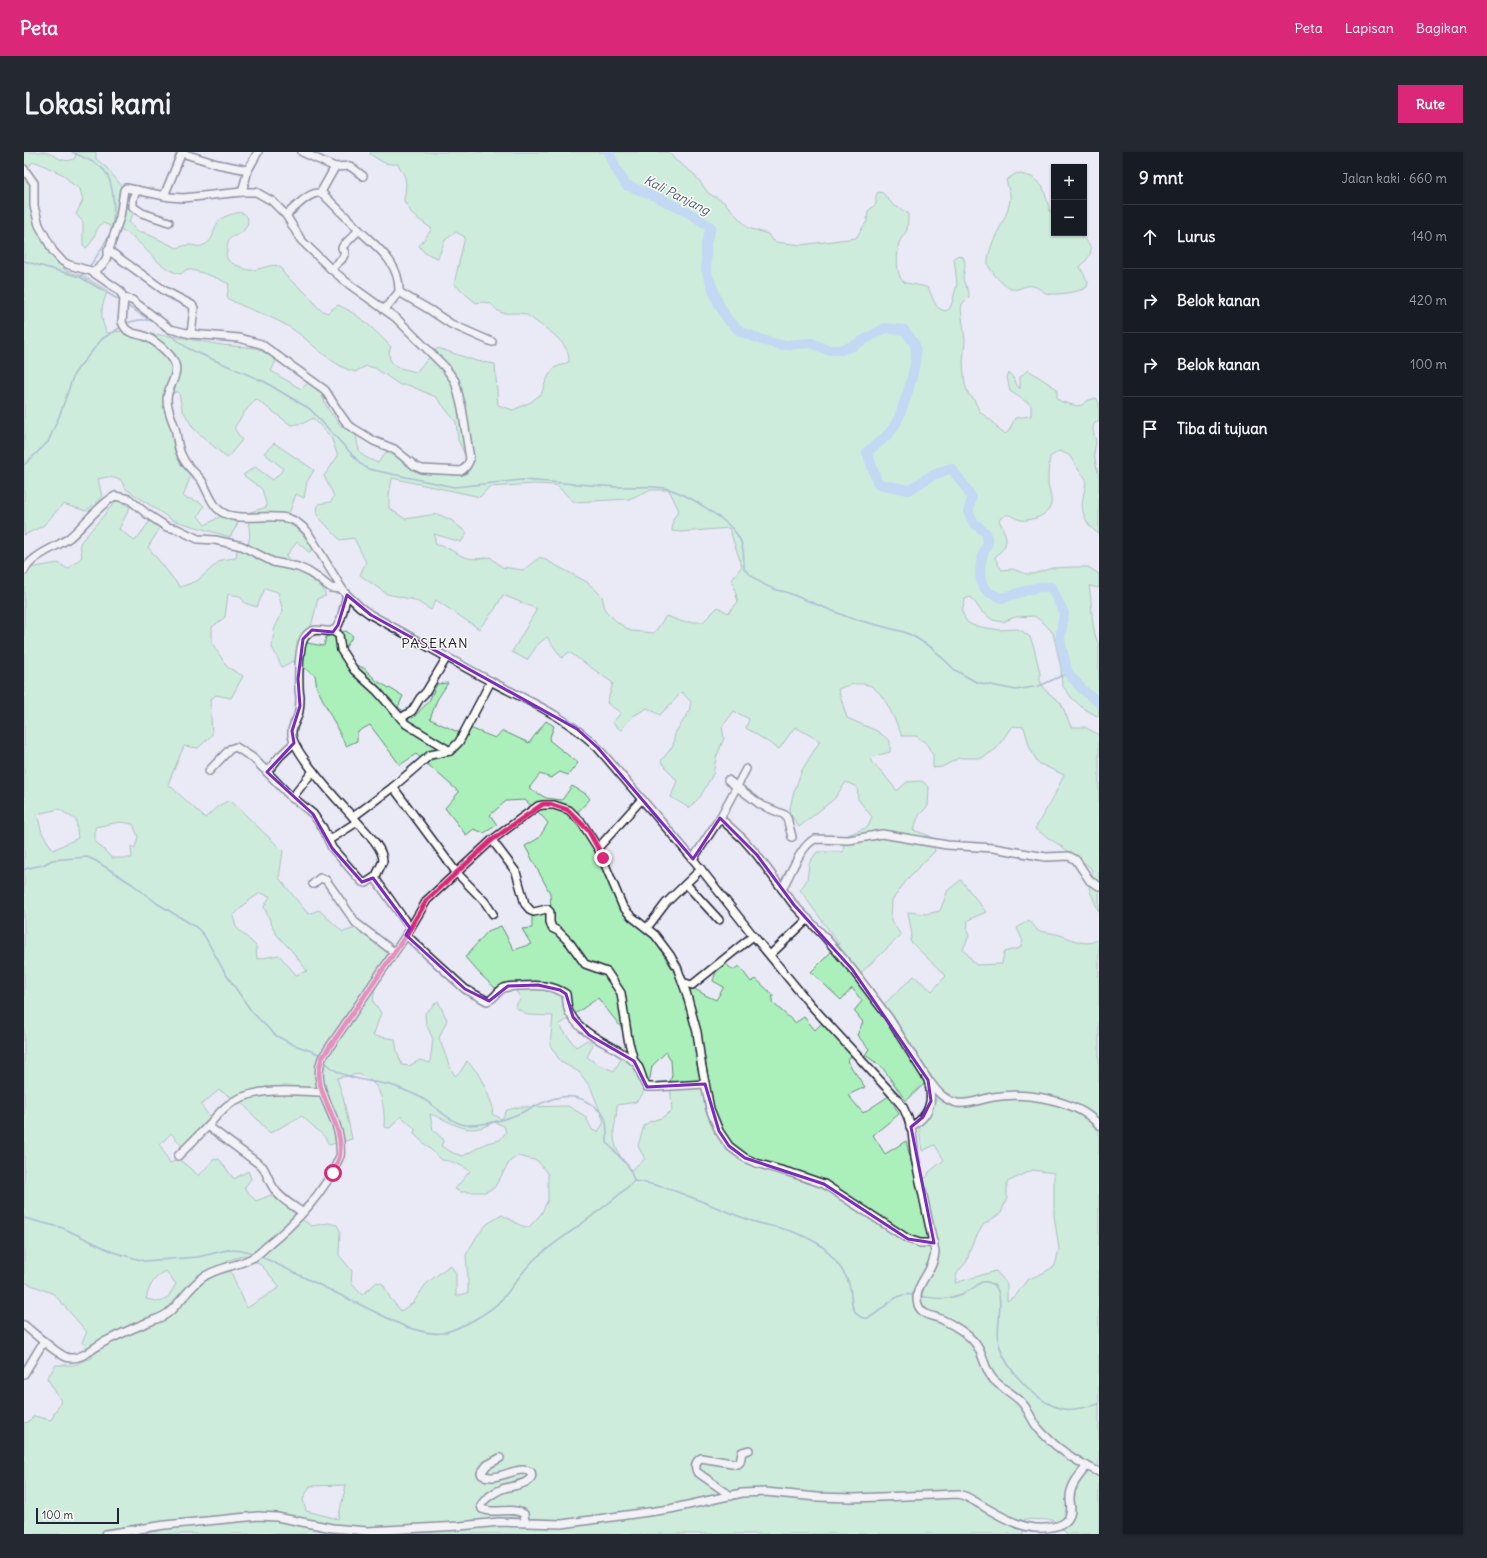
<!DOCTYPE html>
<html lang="id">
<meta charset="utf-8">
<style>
body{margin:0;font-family:Delius,sans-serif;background:#242831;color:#f1f3f6}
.controls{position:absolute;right:12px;top:12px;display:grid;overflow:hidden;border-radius:0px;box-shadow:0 1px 3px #0004}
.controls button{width:36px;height:36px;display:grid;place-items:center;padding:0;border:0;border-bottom:1px solid #363941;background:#171b24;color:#f1f3f6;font:20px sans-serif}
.scale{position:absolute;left:12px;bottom:10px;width:83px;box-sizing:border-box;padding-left:4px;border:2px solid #22223b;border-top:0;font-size:11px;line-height:14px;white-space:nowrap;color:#22223b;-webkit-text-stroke:3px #fdfcf7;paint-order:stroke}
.stop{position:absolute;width:12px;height:12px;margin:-9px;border:3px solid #db2777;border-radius:50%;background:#fff}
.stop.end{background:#db2777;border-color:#fff;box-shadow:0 1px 4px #0008}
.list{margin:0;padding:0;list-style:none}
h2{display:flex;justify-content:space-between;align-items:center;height:52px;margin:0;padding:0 16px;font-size:17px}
h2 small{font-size:13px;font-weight:400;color:#9ea1a6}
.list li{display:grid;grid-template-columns:26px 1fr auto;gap:12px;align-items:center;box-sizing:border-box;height:64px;padding:0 16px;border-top:1px solid #363941}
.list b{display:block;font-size:15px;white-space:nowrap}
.list em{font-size:13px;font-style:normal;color:#9ea1a6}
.icon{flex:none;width:22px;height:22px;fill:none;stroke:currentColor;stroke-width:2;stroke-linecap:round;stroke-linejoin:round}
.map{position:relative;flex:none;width:1075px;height:1382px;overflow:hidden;border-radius:0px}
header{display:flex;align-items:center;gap:24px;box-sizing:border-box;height:56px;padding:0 20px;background:#db2777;color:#fff}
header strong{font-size:19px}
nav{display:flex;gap:22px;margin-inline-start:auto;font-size:14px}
.intro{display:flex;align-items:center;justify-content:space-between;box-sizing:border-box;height:96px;padding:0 24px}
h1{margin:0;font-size:28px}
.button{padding:10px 18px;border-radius:0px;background:#db2777;color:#fff;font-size:14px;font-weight:700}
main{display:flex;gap:24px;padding:0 24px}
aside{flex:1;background:#171b24;border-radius:0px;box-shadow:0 1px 3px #0004}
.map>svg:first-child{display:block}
</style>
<header>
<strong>Peta</strong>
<nav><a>Peta</a><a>Lapisan</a><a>Bagikan</a></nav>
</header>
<div class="intro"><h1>Lokasi kami</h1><a class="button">Rute</a></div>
<main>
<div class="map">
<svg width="1075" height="1382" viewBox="0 0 1075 1382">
<rect width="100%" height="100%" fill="#e9eaf5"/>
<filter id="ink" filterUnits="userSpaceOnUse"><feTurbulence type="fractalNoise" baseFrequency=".025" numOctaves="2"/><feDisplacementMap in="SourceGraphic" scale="8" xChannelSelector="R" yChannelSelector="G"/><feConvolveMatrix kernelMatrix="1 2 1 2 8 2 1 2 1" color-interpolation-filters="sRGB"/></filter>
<g filter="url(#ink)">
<g fill="#abf0bb" stroke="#66897b" fill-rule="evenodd">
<path d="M0 0C6 0 13 0 19 0 31 1 39 14 51 6L52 0H72V7L82 15 97 33 104 43 109 62 105 70 114 80H119L153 96C157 95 161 93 165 93 170 93 175 96 180 93 196 86 183 68 209 62 212 61 215 60 218 61 226 63 225 73 220 78 211 88 204 79 203 99 202 102 202 105 204 108 207 111 211 113 215 114 219 116 224 119 229 118 237 118 248 110 256 115 258 117 259 121 261 123 268 131 279 137 286 145 293 154 292 156 303 161L314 153C335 162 352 179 367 195L365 200 366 208 372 215 392 220 414 196 452 209 471 212 474 253 489 258 507 250 518 241 522 228 530 216 545 210C546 192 527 180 514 171 510 168 505 164 501 162 494 160 486 162 479 161 467 158 472 147 452 151L430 132 441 85 432 80 421 88 414 106 401 101 395 94 408 77 389 63 380 49 382 33 381 25 374 12C360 13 357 9 346 2L347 0H645L650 7 671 23 684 41 700 50 724 76 744 82 747 87 752 90 777 93 832 86 843 69 844 59 852 52V44L854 40 859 41 869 53 884 61C884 66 884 72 883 77 882 82 876 86 875 91 873 100 871 124 880 130 886 133 895 132 904 136 909 144 910 158 922 159L926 156 928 151 933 132 930 106 934 103 939 105C943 113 940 118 939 125 939 133 946 137 945 145L938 152 937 157 941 188 939 211 941 233 945 243 949 246 956 260 969 270 976 279 981 282 985 279 991 266 1007 264V253L986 239 983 225 985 221C990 225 991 232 996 237V225L1004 218 1033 237V247L1038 250 1053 254 1058 253 1062 249 1072 246 1075 251V270H1072L1069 274V279L1072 290 1070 300 1072 313 1075 323V382C1063 374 1056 361 1059 346 1060 339 1062 334 1062 327L1056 320 1045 303 1035 299 1026 305C1024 314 1024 324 1024 333 1025 339 1028 346 1027 352 1026 359 1018 364 1012 366 1008 367 1001 369 997 368 985 365 986 358 975 368 982 385 988 390 971 405L975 414 978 418 988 417 1003 422H1009L1028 416 1051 415H1064L1075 422V436L1065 434C1069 454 1066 475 1075 493V565L1059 556 1047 545 1038 533 1037 516 1029 481 1020 471 1010 464 991 465 979 470 969 468 958 460 947 445 941 447 938 459 942 469 946 472 951 474 976 478 993 477 998 479 1006 485 1010 496 1016 521V529L1022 539 1037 551 1047 575H1061L1075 583V760L1065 737 1068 717 1052 704 1011 677 1031 642 1040 623 1014 611 1006 596 1000 575 988 574 972 597 958 606H935L918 615 909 616V603L902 591 892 584H878C872 571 859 536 844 533 834 530 824 533 814 537L823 566 853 579 866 589V600L847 605V610L858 620 873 639 883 630 898 629 905 635 904 654 895 663 889 678 906 684 911 699 885 725 868 748 867 768 877 783 839 819 835 826 858 854 890 824 908 839 922 824 886 789 888 783 884 760 902 762 916 759 924 738 937 728 962 760 944 768 943 779 945 784 939 797 952 813 978 812 980 800 996 796 999 789 993 776 1005 768 1014 779C1021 780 1029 781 1036 783 1049 787 1062 796 1075 787V1382H1043L1029 1368 1001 1367 999 1382H0V1270L3 1271 10 1264 27 1268 37 1249 23 1226 32 1213H50L69 1205 58 1190 63 1180 30 1142 0 1130V412L6 416 34 411 44 417 58 405 56 391 93 348 106 355 95 377 111 389 126 369 136 376 124 395 156 435 173 429 197 408 212 406 213 397 222 398C228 387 225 373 223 361L243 355 238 337 219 323 231 315 249 328 257 320 259 316 240 301 250 291 290 318 283 330 280 346 272 342 262 370 276 379 290 397 285 400 273 390 262 404 276 420 298 435 302 444 294 446C291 462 286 476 283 491L300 494 302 485 322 479 329 484 319 499 332 513 340 516 353 529 379 544 374 555 389 566 405 549 413 532 424 531 413 548 406 567 440 583 446 576 471 586 479 579 505 591 522 569 530 574 525 588 554 611 544 623 536 620 527 626 516 622 505 636 522 646 538 648 548 634 562 642 566 647 549 665 565 686 592 748 611 773 628 784 655 828 683 844 692 848 700 835 689 829 692 819 702 812 709 818 715 814 727 830 732 827 749 843 748 850 771 871 780 865 791 878 798 871 828 903 823 909 841 935 824 943 839 961 865 944 875 962 849 983 861 1002 882 989 892 1028 903 1025 905 1020 920 1008 911 993 898 999 895 977 915 943 902 930 882 949 858 915 841 903 845 897 833 883 839 870 830 859 838 849 828 836 817 848 787 820 815 792 776 738 783 728 785 711 793 700H819L821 684 844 675 848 665 834 647 833 635 822 630 810 647 775 675 765 660 769 643 778 618 796 589 771 575 755 597 722 576 725 567 710 559 698 575 700 586 692 606 689 622 676 645 665 656 647 645 653 629 637 609 649 594 651 581 665 560 667 550 658 540 636 563 623 556 609 564 597 578 588 571 597 561 583 551 589 531 545 500 538 506 523 485 514 492 503 508 488 500 513 457 479 443 471 457 455 477 412 448 407 458 391 448 363 442 336 423 342 410 330 386 316 388 293 363 294 352 307 350 310 344 300 324 314 304 307 285 289 266 280 271 267 273 232 247 222 258 210 276 218 288 203 306 170 277 158 257 155 241 153 239 146 244 148 277 153 303 165 318 166 325 159 345 176 350 180 354 174 364 181 373 197 364 214 371 206 385 148 368 102 337 96 327 83 325 74 327 78 345 62 359 39 352 19 374 0 383ZM12 10 40 23 47 31 56 37 59 48 52 62 59 70V93L62 96C71 89 70 79 78 71 83 72 85 74 89 76 96 79 104 80 109 85 123 97 138 119 157 122L163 117C178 120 192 125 205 132L203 146C221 157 243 162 262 173 285 186 305 213 331 220L342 214 351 216 376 233H384L412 245 432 270 434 288 447 316 442 322 435 323 404 322 392 319 378 307 362 300 354 311C335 303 335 302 332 282L317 274 304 257 296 240 284 231 277 237 247 219 253 207 232 196 198 193 154 185 98 179 83 181C75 166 77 153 84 139L59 124 42 119 25 99 14 80 8 53V32L1 22 7 11ZM368 326C397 333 427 338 456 345L465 335 510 332 532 333 550 350 605 347 626 338H645L655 358 649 368 648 379 657 380 705 376 718 414 708 427 714 450 704 461 694 455 679 470H659L642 464 630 481 607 479 593 470 581 458 578 444 563 430 516 405 499 418 478 415 466 405C457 407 447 408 438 404 429 400 422 393 412 393L410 382 437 390 443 381 427 368 413 362 381 367 365 356V343ZM241 436 254 440 259 459 250 478 248 495 258 515 269 509 291 523 293 536 322 594 333 589V580L346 573 376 613 392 602 435 640 421 656 442 683 450 677 460 681 473 673 466 663 482 649 501 648 518 664 524 671 515 686 501 694 526 741 527 757 508 762V776L498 777 507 792 490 798 477 774 464 779 441 805 456 822 471 836 487 832 497 846 491 855 504 863 529 864 526 893 537 910 555 920 567 936 580 970 574 980 568 978 561 964 544 954 496 955 483 958 478 967 468 962 469 955 461 935 453 920 443 909 437 919 431 924 425 913 415 886 423 868 414 849 401 861 402 872 409 887 406 911 396 908 385 914 378 913 373 899 371 887 349 884 357 861 349 849 351 835 362 817 359 810 364 801 332 776 319 780 295 758 284 762 255 726 259 699 206 648 194 654 181 666 144 632 160 594 174 596 188 583 186 548 192 543 207 546 219 524 203 515 188 491V475L201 465 204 442 216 444 221 451 233 455ZM35 657 52 668 54 686 29 698 18 681 13 662ZM96 670 109 672 114 685 111 696 107 694 108 706H88L71 689V675ZM236 741 246 744 240 755 252 782 268 799 283 819 272 823 255 803 233 807 232 794 212 775 209 764 223 750ZM574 846 611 893 602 899 590 919 573 912 563 905 569 893 563 888 552 895 535 873ZM642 900 647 908 648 923 646 930 648 959 637 966 625 970 620 974 614 994 621 1007 607 1018C596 1005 589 996 590 978 591 970 593 962 593 953L612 950 618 943 626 926 628 914ZM334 922C339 924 345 926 348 930 359 938 361 962 360 975L366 976 377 964 391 977 390 982 418 1008C429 1009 437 1013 446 1019L431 1037 436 1040H461L470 1036 486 1009 494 1004 514 1009 524 1022V1048L517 1062 505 1075C494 1075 488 1067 478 1063L463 1072 453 1084 442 1103 444 1127V1141L432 1144V1121L426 1113 402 1132 389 1151 377 1159 366 1146 359 1132 353 1130 338 1143 327 1131 328 1119 315 1103 316 1079 313 1073 304 1071 287 1074 247 1043 232 1049 220 1036 227 1027 224 1019 210 1027 195 1007 189 1008 175 1024 155 1007 146 1011 136 993 147 981 158 994 186 965 177 953 195 938 220 953 246 981 278 964 301 985 305 993 328 987 319 945 313 926ZM406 962C431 970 442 986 470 970L480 974 482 980 476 988 463 991 439 1004 429 1001 417 994 420 988 409 978ZM1009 1018 1030 1021V1063L1035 1097 1031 1114 1019 1121 1003 1128 992 1143 983 1149V1132L972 1119 931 1131 933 1121 943 1109 947 1094 959 1073 977 1061 983 1046V1030ZM221 1103 238 1114 256 1135 223 1156 202 1109ZM142 1119 152 1132 144 1145 137 1150 122 1147C125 1134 130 1125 142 1119ZM322 1333 314 1367 282 1359 279 1347 286 1334Z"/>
<path d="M993 21 1008 25 1019 35 1026 59 1030 61V81H1055C1069 97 1072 98 1056 115L1064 130 1063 135C1056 140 1031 144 1022 141 1018 139 1014 135 1009 134 1001 132 995 139 988 137 982 137 965 118 964 112 963 88 988 65 986 42 985 38 983 32 982 28Z"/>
</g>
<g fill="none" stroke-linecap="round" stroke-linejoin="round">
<g stroke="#6683a7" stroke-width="1.5">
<path d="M48 0C58 5 73 10 80 18 91 31 92 66 86 81 80 93 73 105 65 115"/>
<polyline points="0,109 56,125 97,149"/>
<polyline points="56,125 61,120"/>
<polyline points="102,153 126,168"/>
<path d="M102 171 115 168H126L165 197 241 230 259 241 286 257 337 312 344 317 430 335 498 328 593 335C611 335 631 333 648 338 666 344 704 368 714 384 720 393 720 407 720 417 733 429 744 437 762 440L826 466 880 480 889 484 908 496 931 518 952 530 992 538 1015 534 1044 521"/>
<polyline points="0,313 24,290 37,260 40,251 50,222 56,214 78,187 97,175"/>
<polyline points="0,717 19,713 28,708 63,705 72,709 108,732 134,752 172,775 180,783 201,821 228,860 251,883 268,892 295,902 296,905"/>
<path d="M300 909C318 929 346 928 370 934 377 937 385 940 392 943 409 950 426 973 444 973 459 973 476 969 489 964 514 955 539 934 565 951 585 963 583 970 583 991L605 1015 610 1028"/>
<polyline points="0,1066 39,1076 89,1100 120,1109 174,1105 203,1098 223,1099 230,1102"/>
<path d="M236 1104 382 1175C394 1178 406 1183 418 1181 436 1177 466 1161 478 1147 490 1134 499 1117 513 1105 545 1079 581 1058 610 1029 647 1033 692 1057 728 1069 742 1074 758 1075 772 1081 782 1085 796 1091 803 1099 811 1108 822 1121 825 1132 829 1144 824 1160 839 1166 848 1170 866 1145 879 1143 883 1142 888 1143 892 1144"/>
<path d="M895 1144C904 1145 914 1148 923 1146 930 1145 939 1142 946 1138 950 1136 954 1132 958 1130 962 1129 967 1131 970 1133 982 1143 971 1178 975 1192 981 1217 1014 1252 1039 1257 1050 1259 1064 1255 1075 1252"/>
</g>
<path stroke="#94c3ef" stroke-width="10" d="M585 0 592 17 602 33 631 44 667 62 687 75 682 92V118L695 153 704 168 717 180 741 189 757 193 788 191 803 198H817L829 194 861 176 880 178C883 182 889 188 891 193 896 209 877 266 867 279 861 287 851 293 843 300L854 332 885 338 907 324 927 316 940 333 948 346 944 360 950 371 962 381 964 391C957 403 951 429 963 439 967 442 974 444 978 446L1014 435H1027L1040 461 1036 488 1044 521 1058 537 1075 551"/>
<g stroke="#22223b" stroke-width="10">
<g id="minor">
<polyline points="278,0 311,15 326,14 339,24"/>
<polyline points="158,1 193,12 224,18"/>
<path d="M0 17 10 31V54L15 73 29 99 38 109 45 113 67 119 95 138 100 146 98 170C99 173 101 176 103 178 108 182 114 182 120 184 129 187 148 202 151 212 155 224 143 236 143 247 143 257 148 267 151 276 154 288 153 298 160 308 164 316 173 322 178 329 183 338 186 348 193 356 208 373 245 360 266 367 273 369 278 374 283 379L320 440 336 455 347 463C387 485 427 508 468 530 505 549 544 566 574 596L669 707 728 782 785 851 871 945 879 955 884 966 888 980 891 1006 911 1100C910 1121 888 1133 894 1153 899 1165 910 1163 919 1168 930 1173 944 1182 951 1191 960 1202 960 1217 969 1227 978 1237 991 1242 999 1252 1005 1259 1008 1269 1014 1276 1031 1296 1051 1309 1075 1320"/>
<polyline points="113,38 109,46 109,55 118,61 145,70"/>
<polyline points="218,40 224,18 234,0"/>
<polyline points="297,40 311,15"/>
<polyline points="140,44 158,0"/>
<path d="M262 63C271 56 288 36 299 42L335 78 319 94 318 96 321 101 318 107 307 117"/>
<path d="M335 78C355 97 376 111 375 140L361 157"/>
<polyline points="84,98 141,139 168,153 170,156 167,182"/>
<path d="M70 120 78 113 82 107 96 65 100 38 102 36 146 45 159 46 218 40H232L248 49 262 63 277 88 307 117 326 133 372 166 421 215 431 229 438 256 446 307C444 313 442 316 437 319L398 317 391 314 370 297 350 289 324 273 314 259 301 238 237 192 215 186 167 182 146 177 108 148 100 146"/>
<polyline points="375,140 406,158 427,172 468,190"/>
<path d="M0 419C9 402 30 397 45 386 61 373 73 354 91 344L105 347 123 362 143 375 153 377 174 387 191 388 218 394 249 410 274 415 283 419 294 426 307 436 318 437"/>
<path d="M323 443C320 452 318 469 313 475 306 486 291 470 281 485 274 494 274 533 276 545 276 551 276 557 274 563 272 570 267 575 268 583 270 601 315 650 329 665L369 635 432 720 461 750 469 762"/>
<polyline points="309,479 315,483 317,498 330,518 353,539 382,572 426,599"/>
<polyline points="377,566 388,559 396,546 402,540 423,505"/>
<polyline points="270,591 256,604 243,620 268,646 273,649 289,662 299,676 308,696 338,730 342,731 351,725"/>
<polyline points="185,619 206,597 212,595 229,606 243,620"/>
<polyline points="704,628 737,653 761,663 763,666 768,685"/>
<polyline points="369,635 406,603 426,599 435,590 467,529"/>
<polyline points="268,646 289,619"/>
<path d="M329 665C338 676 359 694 359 709L351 726 386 776"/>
<path d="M696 666 719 687 733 703 770 753 800 784 828 817 865 866 904 928C910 948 906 965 886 975"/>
<polyline points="305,688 333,670"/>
<polyline points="468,688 492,720 501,752 507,759 510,760 523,757 526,760 526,770 528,776 534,779 546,791 561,812 583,820 597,841 604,887 610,909"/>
<polyline points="574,696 618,647"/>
<polyline points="669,707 696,666 722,617"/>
<polyline points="289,732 296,726 302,728 332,771 370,800"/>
<polyline points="662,732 695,768"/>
<path d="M758 737C766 723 777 693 791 687L825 688 858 682 923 693 969 696 1022 705 1045 704 1052 708 1066 729 1075 734"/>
<polyline points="623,776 642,751 677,717"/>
<path d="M382 783 441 837 463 849C470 848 473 839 480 836 485 834 491 834 496 834 513 833 527 832 542 842 543 848 543 855 545 860 559 886 590 892 611 910 618 917 617 928 623 935H632L681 932"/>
<polyline points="746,803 784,767"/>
<polyline points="658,830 668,833 729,784"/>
<path d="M907 931C914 941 921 948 933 951 945 953 957 947 969 945 1001 940 1052 947 1075 973"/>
<polyline points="154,1004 184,974"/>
<path d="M278 1060C268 1053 255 1046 249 1035 245 1029 243 1022 239 1015L184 974C190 967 196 959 204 953 229 934 268 939 298 940"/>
<path d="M0 1173C9 1180 37 1206 46 1206 58 1207 68 1197 78 1191 92 1184 107 1177 122 1171 129 1168 138 1166 144 1161 156 1151 165 1136 178 1126 193 1115 212 1115 228 1106 233 1104 238 1099 242 1095 271 1072 302 1039 316 1004 317 1000 316 997 316 992 315 962 286 937 298 906L381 785 403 748 468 688 496 667 514 654 519 653H530L545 658 558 671 574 696 599 755 607 764 631 783 646 803 653 815 662 840 673 880 677 910 686 957 695 979 705 994 721 1006 732 1011 771 1022 800 1032 884 1087 896 1091H910"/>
<polyline points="0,1222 20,1189"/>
<path d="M476 1306 463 1313 457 1321 458 1323C474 1331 493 1312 507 1320 512 1332 486 1334 478 1337 471 1340 459 1347 457 1354L458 1357C471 1363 488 1354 500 1362L501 1370"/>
<path d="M707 1344 673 1320C670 1314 672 1309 677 1306L714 1312 716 1310 718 1300 725 1298"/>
<path d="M82 1382 141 1373 234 1364 253 1365 308 1376 343 1379 436 1374 475 1370 538 1372 646 1357 718 1341 741 1340 793 1345 829 1346 935 1342C943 1344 950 1349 957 1353 978 1365 1003 1381 1028 1375 1034 1374 1041 1372 1044 1367 1049 1360 1046 1354 1046 1346 1046 1333 1055 1324 1063 1314"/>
</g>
</g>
<use href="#minor" stroke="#fdfcf7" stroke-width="7"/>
</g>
</g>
<g fill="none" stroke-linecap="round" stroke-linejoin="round" filter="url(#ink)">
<path stroke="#db2777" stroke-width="5" d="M309 1021C311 1015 316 1007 316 1001 320 967 285 940 298 906L381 785 403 748 468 688 496 668 519 652H526L544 658 564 678 574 696 579 706"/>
</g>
<path d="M0 0H1075V1382H0ZM323 443 347 463 553 577 574 596 669 707 696 666 733 703 770 753 828 817 904 928 907 949 899 965 887 975 910 1091 884 1087 800 1032 721 1006 705 994 695 979 681 932 623 935 610 909 565 883 549 865 542 842 536 838 514 833 484 834 465 849 441 837 382 783 386 776 349 726 338 730 308 696 289 662 243 620 270 591 268 579 276 554 274 527 279 487 288 478 309 480 314 473Z" fill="#e9eaf5" fill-opacity=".55" fill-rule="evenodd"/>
<path fill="none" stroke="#7b2cbf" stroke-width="3" stroke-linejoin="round" d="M323 443 347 463 553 577 574 596 669 707 696 666 733 703 770 753 828 817 904 928 907 949 899 965 887 975 910 1091 884 1087 800 1032 721 1006 705 994 695 979 681 932 623 935 610 909 565 883 549 865 542 842 536 838 514 833 484 834 465 849 441 837 382 783 386 776 349 726 338 730 308 696 289 662 243 620 270 591 268 579 276 554 274 527 279 487 288 478 309 480 314 473Z"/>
<g text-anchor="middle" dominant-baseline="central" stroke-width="3" stroke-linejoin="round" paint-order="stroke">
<g font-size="13" font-style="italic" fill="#4a5a7a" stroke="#fdfcf7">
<text transform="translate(653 43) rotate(27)">Kali Panjang</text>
</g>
<g font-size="14" letter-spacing="1" fill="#22223b" stroke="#fdfcf7">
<text x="411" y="491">PASEKAN</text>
</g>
</g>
</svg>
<div class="controls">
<button>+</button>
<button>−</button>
</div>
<div class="scale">100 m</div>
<div class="stop" style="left:309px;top:1021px"></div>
<div class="stop end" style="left:579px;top:706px"></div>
</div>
<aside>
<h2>9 mnt<small>Jalan kaki · 660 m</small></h2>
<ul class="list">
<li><svg class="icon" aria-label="ahead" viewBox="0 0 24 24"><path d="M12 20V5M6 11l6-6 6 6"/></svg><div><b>Lurus</b></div><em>140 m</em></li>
<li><svg class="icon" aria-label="right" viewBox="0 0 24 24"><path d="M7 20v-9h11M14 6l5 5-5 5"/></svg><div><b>Belok kanan</b></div><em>420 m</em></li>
<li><svg class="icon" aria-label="right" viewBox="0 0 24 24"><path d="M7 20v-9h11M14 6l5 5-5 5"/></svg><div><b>Belok kanan</b></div><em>100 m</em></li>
<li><svg class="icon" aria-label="arrive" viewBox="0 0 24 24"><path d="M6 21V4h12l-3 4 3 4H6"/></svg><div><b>Tiba di tujuan</b></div></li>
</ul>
</aside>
</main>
